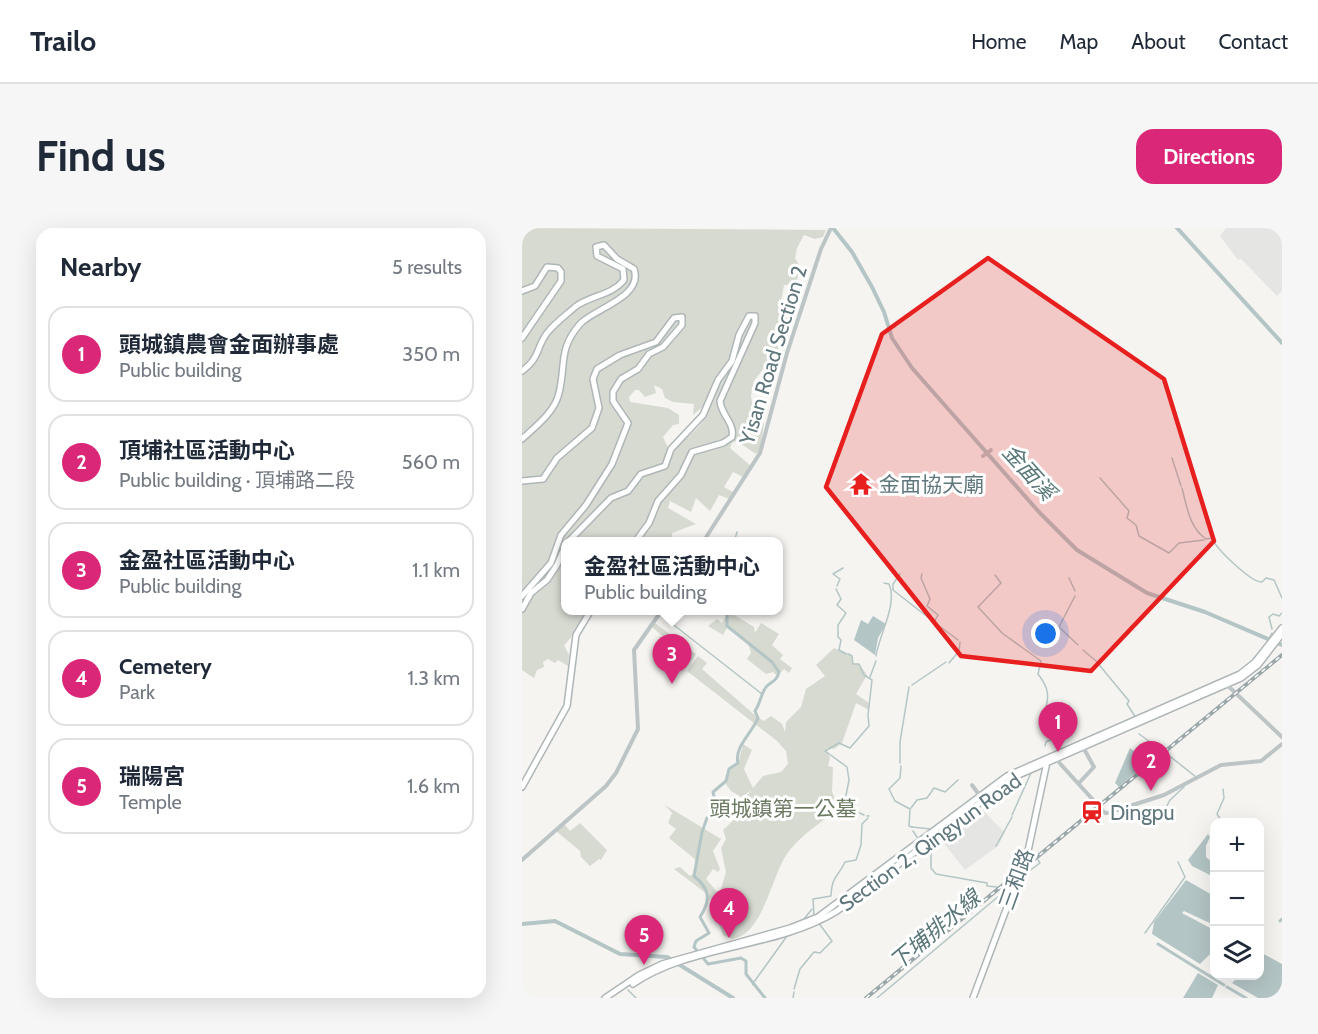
<!DOCTYPE html>
<meta charset="utf-8">
<style>
body{margin:0;font-family:Cabin,"Noto Sans TC",sans-serif;background:#f6f6f7;color:#1f2937}
.controls{position:absolute;right:18px;bottom:18px;display:grid;overflow:hidden;border-radius:12px;box-shadow:0 6px 24px #0002}
.controls button{width:54px;height:54px;display:grid;place-items:center;padding:0;border:0;border-bottom:2px solid #e0e1e3;background:#fff;color:#1f2937;font:30px sans-serif}
.you{position:absolute;left:524px;top:406px;width:21px;height:21px;margin:-15px;border:4px solid #fff;border-radius:50%;background:#1a73e8;box-shadow:0 0 0 9px #1a73e833}
.badge{display:grid;place-items:center;width:39px;height:39px;border-radius:50%;background:#db2777;color:#fff;font-size:20px;font-weight:700}
.pin{position:absolute;translate:-50% -50px;filter:drop-shadow(0 2px 3px #0008)}
.pin::after{content:'';position:absolute;top:32px;width:21px;height:18px;background:inherit;clip-path:polygon(0 0,100% 0,50% 100%)}
.popup{position:absolute;left:39px;top:309px;width:222px;height:78px;box-sizing:border-box;display:grid;place-content:center;border-radius:12px;background:#fff;filter:drop-shadow(0 2px 4px #0005);font-size:20px;white-space:nowrap;color:#747a83}
.popup b{font-size:22px;color:#1f2937}
.popup::after{content:'';position:absolute;left:50%;top:100%;margin-left:-12px;border:12px solid transparent;border-top-color:#fff}
.list{margin:0;padding:0;list-style:none}
h2{display:flex;justify-content:space-between;align-items:center;height:78px;margin:0;padding:0 24px;font-size:26px}
h2 small{font-size:20px;font-weight:400;color:#747a83}
.list li{display:grid;grid-template-columns:39px 1fr auto;gap:18px;align-items:center;box-sizing:border-box;height:96px;margin:0 12px 12px;padding:0 12px;border:2px solid #e0e1e3;border-radius:18px}
.list b{display:block;font-size:22px;white-space:nowrap}
.list p{margin:0;font-size:20px;white-space:nowrap;color:#747a83}
.list em{font-size:20px;font-style:normal;color:#747a83}
.icon{flex:none;width:33px;height:33px;fill:none;stroke:currentColor;stroke-width:2;stroke-linecap:round;stroke-linejoin:round}
.map{position:relative;flex:none;width:760px;height:770px;overflow:hidden;border-radius:18px}
header{display:flex;align-items:center;gap:36px;box-sizing:border-box;height:84px;padding:0 30px;background:#fff;border-bottom:2px solid #e0e1e3}
header strong{font-size:28px}
nav{display:flex;gap:33px;margin-inline-start:auto;font-size:21px}
.intro{display:flex;align-items:center;justify-content:space-between;box-sizing:border-box;height:144px;padding:0 36px}
h1{margin:0;font-size:42px}
.button{padding:15px 27px;border-radius:18px;background:#db2777;color:#fff;font-size:21px;font-weight:700}
main{display:flex;gap:36px;padding:0 36px}
aside{flex:1;background:#fff;border-radius:18px;box-shadow:0 6px 24px #0002}
.map>svg:first-child{display:block}
</style>
<header>
<strong>Trailo</strong>
<nav><a>Home</a><a>Map</a><a>About</a><a>Contact</a></nav>
</header>
<div class="intro"><h1>Find us</h1><a class="button">Directions</a></div>
<main>
<aside>
<h2>Nearby<small>5 results</small></h2>
<ul class="list">
<li><span class="badge">1</span><div><b>頭城鎮農會金面辦事處</b><p>Public building</p></div><em>350 m</em></li>
<li><span class="badge">2</span><div><b>頂埔社區活動中心</b><p>Public building · 頂埔路二段</p></div><em>560 m</em></li>
<li><span class="badge">3</span><div><b>金盈社區活動中心</b><p>Public building</p></div><em>1.1 km</em></li>
<li><span class="badge">4</span><div><b>Cemetery</b><p>Park</p></div><em>1.3 km</em></li>
<li><span class="badge">5</span><div><b>瑞陽宮</b><p>Temple</p></div><em>1.6 km</em></li>
</ul>
</aside>
<div class="map">
<svg width="760" height="770" viewBox="0 0 760 770">
<rect width="100%" height="100%" fill="#f5f4f1"/>
<g fill="#e5e6e4">
<polygon points="704,0 760,0 760,63 755,68 719,31 716,32 698,8"/>
<polygon points="457,578 483,605 476,618 443,642 416,608"/>
</g>
<g fill="#d6dad0" fill-rule="evenodd">
<path d="M0 0 304 2 301 9 293 11 282 7 275 20 273 30 278 39 274 56 262 57 258 80 269 86 265 103 262 104 263 112 232 153 229 168 232 188 242 196 238 222 234 226 215 213 210 215 208 220 229 238 221 249 211 244 202 259 211 264 208 271 197 267 188 283 174 270 169 284 148 273 146 280 174 296 150 305V313L44 314V382L65 383C57 393 51 410 42 417L47 427 46 438 36 432 33 435 26 431 21 434 22 439 15 442 12 450 0 442ZM132 157 140 161 143 170 151 174 172 176 171 187 184 176 187 178C187 194 163 211 152 221L145 218 141 209 151 197 157 196V187L146 180 108 174 107 169 113 162H117L123 169 134 165Z"/>
<path d="M206 383 232 399 233 405 239 395 257 406 250 417 261 427 258 431 270 440 267 445 262 441 255 448 251 444 244 446 225 431 229 425C226 409 218 410 206 398L201 407 186 398 195 391 200 395Z"/>
<polygon points="133,395 174,426 169,433 130,399"/>
<path d="M312 420 330 427 331 436H337L345 447 334 466 347 475V482L334 475 320 515 312 521 304 520 308 530 306 538 311 539 310 564 317 579C301 594 281 605 267 623 250 644 242 707 210 711L201 707 194 688 202 671 198 664 204 644 199 620 204 611 201 602 222 582 224 568 230 562 219 569 209 563 204 556 206 544 216 536 221 516 230 522 222 541 231 560 241 548 259 544 266 536 264 523 255 513 165 443 176 428 185 435 180 441 235 489 242 493 249 488 260 496 263 504 264 494 279 479 284 461 303 448 294 437Z"/>
<polygon points="143,577 199,611 191,623 198,641 196,644 191,641 184,651 196,665 185,674 185,666 152,641 158,639 168,648 171,646 174,632 147,610 154,601 146,595 150,585"/>
<polygon points="58,595 85,622 79,632 77,631 68,638 59,629 58,623 34,603 42,596 48,603"/>
</g>
<g fill="#b4c5c6">
<polygon points="351,388 364,396 356,410 353,427 332,412 339,392 346,396"/>
<polygon points="628,517 638,523 597,559 593,555 608,520 618,528"/>
<polygon points="686,606 688,609 684,618 684,629 692,636 692,649 670,638 666,632"/>
<polygon points="664,652 692,668 692,697 662,683 660,685 692,702 692,722 678,736 630,706 632,694"/>
<polygon points="738,724 760,736 760,770 736,770 710,755 717,748 738,748"/>
<polygon points="676,745 696,757 690,770 661,770"/>
</g>
<g fill="none" stroke-linecap="round" stroke-linejoin="round">
<g stroke="#b4c5c6" stroke-width="1.5">
<polyline points="650,230 659,258"/>
<polyline points="578,250 607,283 605,290 614,297 617,308 647,325 657,315 682,312"/>
<path d="M660 260C665 279 667 299 684 311L690 310C694 321 730 355 740 354L744 350 752 352 760 370"/>
<polyline points="212,314 215,304"/>
<polyline points="378,346 371,356 371,362 412,394"/>
<polyline points="400,346 399,350 408,371 405,378 416,387 412,394 436,412"/>
<path d="M473 347 479 355 456 379 480 405 519 433 516 446C527 460 528 469 522 485L537 492 534 509 524 514 523 518"/>
<polyline points="547,350 553,363"/>
<polyline points="315,358 318,351 311,346 321,340"/>
<polyline points="314,361 319,371 315,377 324,385 316,397 316,409 319,412 317,422 324,426"/>
<polyline points="553,368 537,399 556,417"/>
<polyline points="139,387 240,466"/>
<polyline points="750,401 747,389 751,386 757,388 760,385"/>
<polyline points="746,412 750,405"/>
<polyline points="561,422 574,433 607,473 605,476 614,490"/>
<polyline points="326,426 330,428 331,436 337,436 342,447 350,452 346,487 347,498 328,520 317,515 303,523 325,539 327,552 322,578 342,587"/>
<path d="M354 428C357 407 376 376 367 356L362 355"/>
<polyline points="427,435 437,423 438,414"/>
<polyline points="348,449 354,433"/>
<polyline points="390,457 424,434"/>
<polyline points="617,506 641,523"/>
<polyline points="645,526 674,549"/>
<polyline points="378,535 378,514 387,459"/>
<polyline points="379,538 378,550 367,561 373,573 388,581 387,598 390,599"/>
<polyline points="389,580 395,572 405,570 412,560 423,564 436,552"/>
<polyline points="490,587 509,545"/>
<polyline points="640,587 648,572 662,559"/>
<polyline points="345,588 347,588"/>
<polyline points="700,594 695,586 702,570 701,561"/>
<polyline points="390,599 409,601"/>
<polyline points="391,603 397,612"/>
<polyline points="474,618 490,589"/>
<polyline points="405,619 409,625 409,640 414,646 465,655 465,658 475,659"/>
<polyline points="507,627 514,630"/>
<polyline points="498,650 518,635 516,632"/>
<path d="M292 687 291 671 309 668C310 647 315 651 323 634L334 632 339 617 340 596 346 590"/>
<polyline points="282,691 290,681"/>
<polyline points="623,705 663,649 656,634"/>
<polyline points="232,754 265,708"/>
<polyline points="231,757 231,755"/>
<polyline points="272,761 278,741 292,724 298,725 310,713 296,694"/>
<polyline points="106,762 114,770"/>
<polyline points="271,770 272,764"/>
<polyline points="355,770 490,657"/>
</g>
<g stroke="#b4c5c6" stroke-width="3">
<polyline points="758,693 760,691"/>
<polyline points="636,716 702,757"/>
<path d="M176 724 172 719 174 713 187 705 178 689C189 672 188 661 172 648L180 604 185 590 201 574 192 569 191 564 204 553 207 541 216 535C212 519 230 505 236 490L233 483C238 476 239 466 244 459 250 453 255 453 257 444L250 434 205 398V382"/>
<polyline points="182,731 186,736 219,730 224,733 224,746 243,770"/>
<polyline points="705,759 724,770"/>
</g>
<g stroke="#b4c5c6" stroke-width="4">
<polyline points="311,0 330,24 350,59 362,84 370,110 390,140 517,284 555,322 625,365 683,384 760,417"/>
<polyline points="655,0 760,115"/>
<polyline points="0,696 33,693 98,726 145,729 211,770"/>
</g>
<g stroke="#afb6b8" stroke-width="8">
<g id="major">
<polyline points="0,63 13,58 25,39 36,40 39,44 39,53 0,110"/>
<path d="M0 143C18 130 14 120 25 105 33 95 44 87 53 79 68 67 89 68 102 52L101 41 75 28 74 19 82 17 95 31 112 41C122 69 71 81 58 96 36 121 44 137 37 165 33 184 13 199 0 211"/>
<polyline points="0,253 21,251 35,230 70,200 77,180 71,151 75,141 98,127 134,114 152,90 160,89 160,97 141,119 127,126 116,141 99,151 91,164 91,173 106,195 90,236 64,277 39,307 29,335 0,368"/>
<path d="M46 314 89 270 106 263 119 246 143 238 149 221 181 187 196 152 210 133 217 107 227 88H233V95L198 173C199 187 213 195 210 209L201 215 170 224 159 247 136 273 127 295 113 314"/>
<polyline points="0,381 9,365 25,352 35,337 44,316"/>
<polyline points="0,559 45,478 54,407 69,382"/>
<path d="M111 756C169 716 253 721 315 683L492 549 719 450 736 437 760 406"/>
<polyline points="83,770 117,747 140,736 268,700 296,689 485,548 718,446 733,434 760,400"/>
<polyline points="451,770 506,623 525,534"/>
</g>
</g>
<g stroke="#bdc4c6" stroke-width="4">
<polyline points="461,228 469,222"/>
<polyline points="341,262 346,252"/>
<polyline points="181,314 238,225 265,125 299,21 309,0"/>
<polyline points="704,456 760,509"/>
<polyline points="533,530 583,585 586,585 642,567 699,537 739,533 760,516"/>
<polyline points="557,555 572,539 561,519"/>
<polyline points="450,557 458,568"/>
<polyline points="0,632 84,558 94,545 116,501 112,422 140,382"/>
</g>
<use href="#major" stroke="#fff" stroke-width="5"/>
<g stroke="#9ca7aa" stroke-width="4">
<polyline id="rail" points="344,770 760,427"/>
</g>
<use href="#rail" stroke="#fff" stroke-width="1.5" stroke-dasharray="4.5" stroke-linecap="butt"/>
</g>
<path fill="#e71f1e" fill-opacity="0.2" stroke="#e71f1e" stroke-width="4.5" stroke-linejoin="round" d="M466 30 642 151 692 313 569 443 439 428 304 259 360 106Z"/>
<defs>
<g id="temple-bare" transform="scale(1.8)"><path d="M0-6L5-2H3V0L6.5 2.5H4V6H1.5V3h-3V6H-4V2.5H-6.5L-3 0V-2H-5Z" fill="#e71f1e" stroke="#fff" stroke-width="2.5" paint-order="stroke"/></g>
<g id="station-bare" transform="scale(1.8)"><path d="M-3-6H3Q5-6 5-4V2Q5 4 3 4L4.5 6H3L1.5 4h-3L-3 6H-4.5L-3 4Q-5 4-5 2V-4Q-5-6-3-6ZM-3.5-4v3h7v-3ZM-3.5 1v1.5H-2V1ZM2 1v1.5H3.5V1Z" fill="#e71f1e" stroke="#fff" stroke-width="2.5" paint-order="stroke"/></g>
</defs>
<g fill-rule="evenodd">
<use href="#temple-bare" x="339" y="256"/>
<use href="#station-bare" x="570" y="584"/>
</g>
<g text-anchor="middle" dominant-baseline="central" stroke-width="6" stroke-linejoin="round" paint-order="stroke">
<g font-size="21" fill="#5f777d" stroke="#fff">
<text transform="translate(251 127) rotate(-73)">Yisan Road Section 2</text>
<text transform="translate(408 614) rotate(-36)">Section 2, Qingyun Road</text>
<text transform="translate(494 651) rotate(-70)">三和路</text>
</g>
<g font-size="21" fill="#5f777d" stroke="#fff" text-anchor="start">
<text x="357" y="256">金面協天廟</text>
<text x="588" y="584">Dingpu</text>
</g>
<g font-size="21" fill="#6c7a62" stroke="#fff">
<text x="261" y="580">頭城鎮第一公墓</text>
</g>
<g font-size="22" font-style="italic" fill="#5a7879" stroke="#fff">
<text transform="translate(507 244) rotate(48)">金面溪</text>
<text transform="translate(413 702) rotate(-40)">下埔排水線</text>
</g>
</g>
</svg>
<div class="controls">
<button>+</button>
<button>−</button>
<button><svg class="icon" aria-label="layers" viewBox="0 0 24 24"><path d="M12 4l9 5-9 5-9-5zM3 14l9 5 9-5"/></svg></button>
</div>
<div class="you"></div>
<div class="pin badge" style="left:536px;top:524px">1</div>
<div class="pin badge" style="left:629px;top:563px">2</div>
<div class="pin badge" style="left:150px;top:456px">3</div>
<div class="popup"><b>金盈社區活動中心</b>Public building</div>
<div class="pin badge" style="left:207px;top:710px">4</div>
<div class="pin badge" style="left:122px;top:737px">5</div>
</div>
</main>
